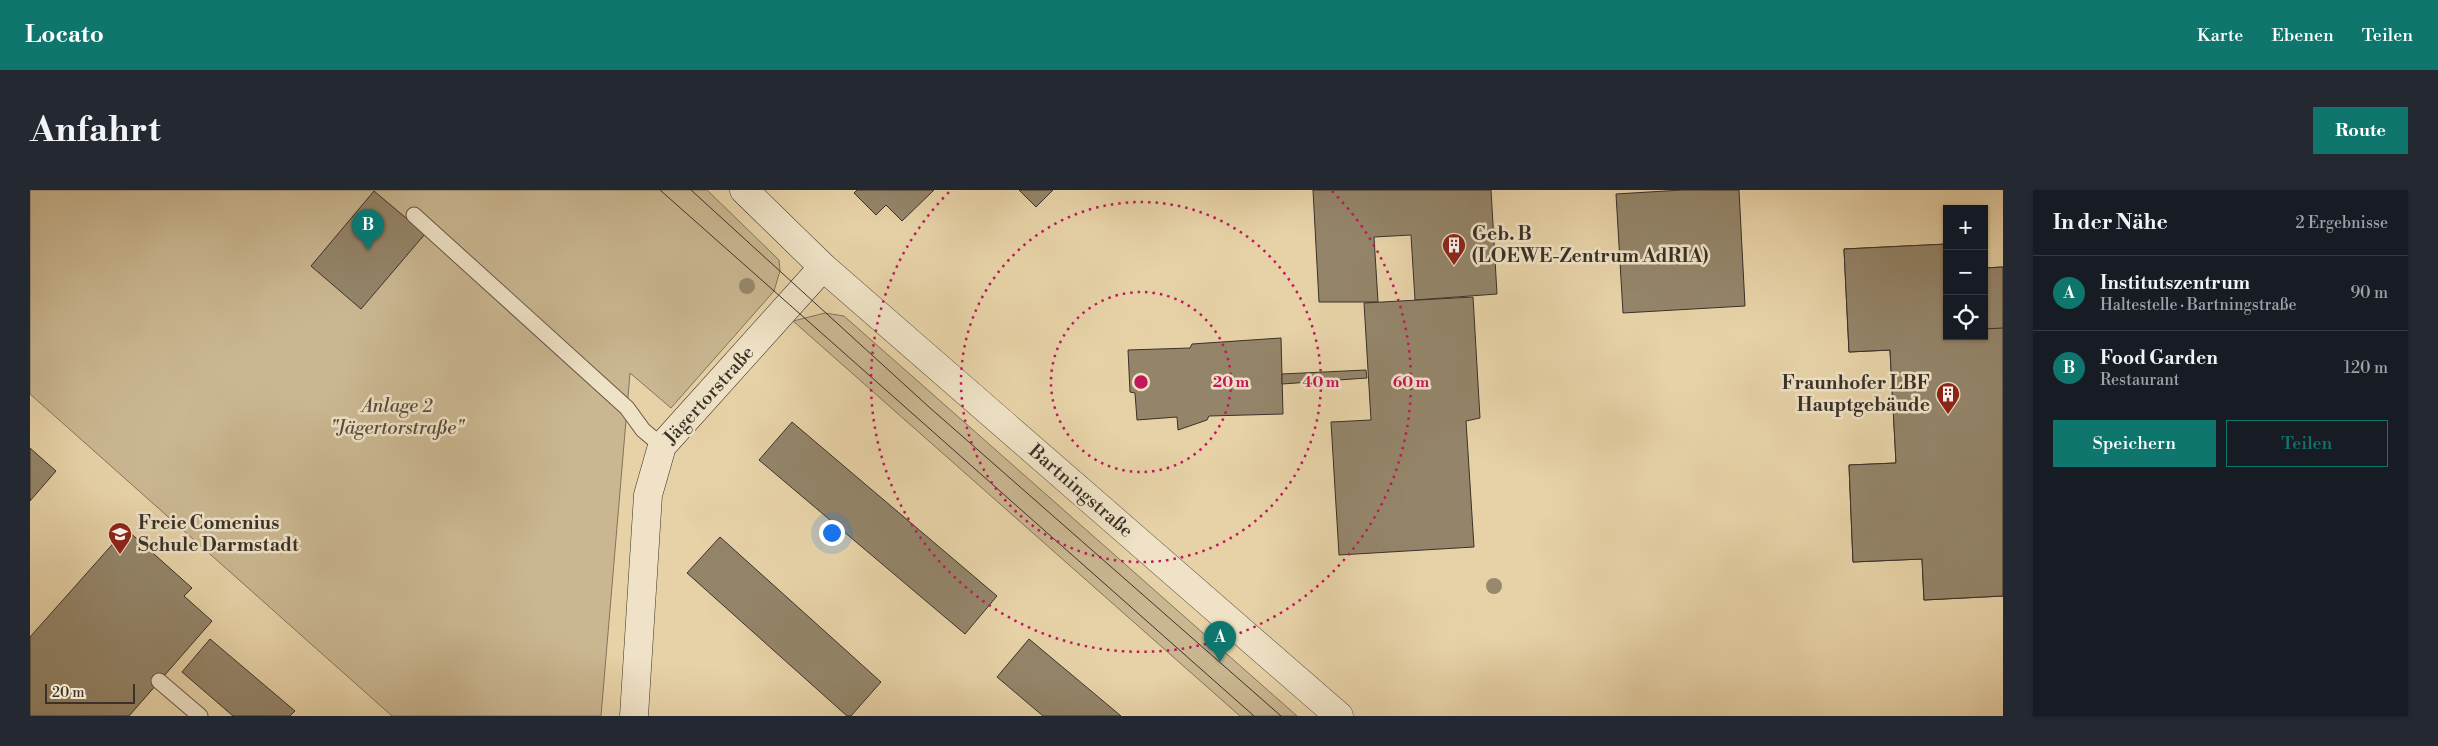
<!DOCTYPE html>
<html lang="de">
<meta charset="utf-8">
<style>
body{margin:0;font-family:"Libre Bodoni",serif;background:#242831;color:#f1f3f6}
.controls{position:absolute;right:15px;top:15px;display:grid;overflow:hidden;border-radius:0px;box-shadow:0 1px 4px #0004}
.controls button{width:45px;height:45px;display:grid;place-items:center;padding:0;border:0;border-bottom:1px solid #363941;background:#171b24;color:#f1f3f6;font:25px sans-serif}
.scale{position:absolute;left:15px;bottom:12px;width:90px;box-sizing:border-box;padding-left:5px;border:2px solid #3a3128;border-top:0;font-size:14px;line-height:18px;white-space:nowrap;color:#3a3128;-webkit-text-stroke:4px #efe2c6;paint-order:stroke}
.you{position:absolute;left:801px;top:342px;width:18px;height:18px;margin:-12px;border:4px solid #fff;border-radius:50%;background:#1a73e8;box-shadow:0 0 0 8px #1a73e833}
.badge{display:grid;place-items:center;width:32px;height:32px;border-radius:50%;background:#0f766e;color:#fff;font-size:16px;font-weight:700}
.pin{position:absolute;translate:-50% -41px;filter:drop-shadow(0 1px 2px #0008)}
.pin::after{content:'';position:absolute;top:26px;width:18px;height:15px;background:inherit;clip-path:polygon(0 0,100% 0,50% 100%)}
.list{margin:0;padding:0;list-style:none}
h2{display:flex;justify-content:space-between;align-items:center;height:65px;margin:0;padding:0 20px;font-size:21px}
h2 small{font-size:16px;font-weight:400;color:#9ea1a6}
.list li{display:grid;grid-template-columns:32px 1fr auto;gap:15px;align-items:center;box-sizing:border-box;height:75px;padding:0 20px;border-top:1px solid #363941}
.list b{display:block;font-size:19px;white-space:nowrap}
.list p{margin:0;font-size:16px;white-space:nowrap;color:#9ea1a6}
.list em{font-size:16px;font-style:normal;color:#9ea1a6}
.actions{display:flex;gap:10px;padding:15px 20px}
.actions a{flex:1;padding:11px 0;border:1px solid #0f766e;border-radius:0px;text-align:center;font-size:18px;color:#0f766e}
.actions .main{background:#0f766e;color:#fff}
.icon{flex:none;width:28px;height:28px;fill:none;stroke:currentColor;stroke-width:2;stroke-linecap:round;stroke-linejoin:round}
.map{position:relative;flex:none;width:1973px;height:526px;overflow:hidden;border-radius:0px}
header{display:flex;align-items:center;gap:30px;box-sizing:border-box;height:70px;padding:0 25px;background:#0f766e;color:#fff}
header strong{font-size:24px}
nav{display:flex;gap:28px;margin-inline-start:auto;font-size:18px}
.intro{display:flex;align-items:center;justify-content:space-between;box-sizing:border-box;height:120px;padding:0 30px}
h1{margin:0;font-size:35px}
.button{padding:12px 22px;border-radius:0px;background:#0f766e;color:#fff;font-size:18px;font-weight:700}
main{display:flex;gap:30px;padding:0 30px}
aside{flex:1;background:#171b24;border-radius:0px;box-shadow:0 1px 4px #0004}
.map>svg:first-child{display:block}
</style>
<header>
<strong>Locato</strong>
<nav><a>Karte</a><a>Ebenen</a><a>Teilen</a></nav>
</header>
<div class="intro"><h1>Anfahrt</h1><a class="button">Route</a></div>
<main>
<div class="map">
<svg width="1973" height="526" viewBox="0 0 1973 526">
<rect width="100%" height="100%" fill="#e7d2a7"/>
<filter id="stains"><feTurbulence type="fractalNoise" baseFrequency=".004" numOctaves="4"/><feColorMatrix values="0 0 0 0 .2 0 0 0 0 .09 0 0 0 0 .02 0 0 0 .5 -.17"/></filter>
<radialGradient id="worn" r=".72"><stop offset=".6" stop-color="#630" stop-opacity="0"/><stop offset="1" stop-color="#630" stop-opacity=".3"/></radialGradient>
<g fill="#cab791" stroke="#82745c">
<polygon points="0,0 677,0 749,70 750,81 744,101 641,218 600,183 571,526 362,526 0,204"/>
<polygon points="795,123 814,126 1267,526 1210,526 763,131"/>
</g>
<g fill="#94856a" stroke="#3a3128">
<polygon points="827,0 904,0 872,31 856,15 846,25 824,3"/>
<polygon points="989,0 1023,0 1006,17"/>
<polygon points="1283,0 1461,0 1467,104 1385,110 1381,45 1344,47 1348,112 1289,112"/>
<polygon points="1652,0 1709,0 1715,116 1593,123 1586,4"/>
<polygon points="344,1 395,44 331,119 281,76"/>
<polygon points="1917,54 1917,146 1930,146 1933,201 1973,199 1973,406 1894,410 1892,369 1823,372 1819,275 1866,273 1860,160 1819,162 1814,59"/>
<polygon points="1917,54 1917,146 1954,146 1954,78 1973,77 1973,406 1894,410 1892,369 1823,372 1819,275 1866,273 1860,160 1819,162 1814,59"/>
<polygon points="1973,77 1973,138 1954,139 1954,78"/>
<polygon points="1443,107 1450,228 1436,231 1444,357 1309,365 1301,232 1341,230 1334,113"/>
<polygon points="1251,148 1253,224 1179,226 1177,230 1148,240 1147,227 1107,230 1105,203 1100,202 1098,160 1160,158 1162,154"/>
<polygon points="1336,180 1337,188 1252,194 1252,184"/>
<polygon points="762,232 967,406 935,444 729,270"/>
<polygon points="0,258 26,281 0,311"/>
<polygon points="96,339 162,398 154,406 182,431 99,526 0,526 0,447"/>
<polygon points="690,347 851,492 821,526 817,526 657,383"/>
<polygon points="180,449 265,521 260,526 203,526 152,482"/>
<polygon points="999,449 1054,495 1091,526 1013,526 967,487"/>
</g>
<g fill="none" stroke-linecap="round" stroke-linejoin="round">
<g stroke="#655948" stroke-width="17">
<g id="lane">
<polyline points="384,25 597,218 613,240 632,256"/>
<polyline points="129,491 170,526"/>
</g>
</g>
<g stroke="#655948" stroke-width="29">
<polyline id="street" points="793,77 1309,526"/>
</g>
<g stroke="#3a3128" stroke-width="29">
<polyline id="secondary" points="604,526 618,305 632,256 793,77 714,0"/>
</g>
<use href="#lane" stroke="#efe2c6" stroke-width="15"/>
<use href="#street" stroke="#efe2c6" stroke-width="28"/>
<use href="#secondary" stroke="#efe2c6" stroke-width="28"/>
<g stroke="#3a3128" stroke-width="1">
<polyline points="630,0 1224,526"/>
<polyline points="661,0 899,217 1251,526"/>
</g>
</g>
<g fill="#98886d">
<circle cx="717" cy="96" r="8"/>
<circle cx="1464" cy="396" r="8"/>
</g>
<g fill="none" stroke="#c2185b" stroke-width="2.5" stroke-dasharray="2.5 5">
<circle cx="1111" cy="192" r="90"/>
<circle cx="1111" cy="192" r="180"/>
<path d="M1302 1A270 270 0 1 1 920 1"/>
</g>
<defs>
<g id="building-pin" transform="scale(1.25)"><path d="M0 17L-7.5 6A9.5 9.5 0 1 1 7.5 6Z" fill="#8f2418" stroke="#efe2c6"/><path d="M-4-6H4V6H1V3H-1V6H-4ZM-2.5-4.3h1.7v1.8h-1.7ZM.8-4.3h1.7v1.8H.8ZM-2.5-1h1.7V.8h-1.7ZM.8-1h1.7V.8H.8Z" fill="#fff"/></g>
<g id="school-pin" transform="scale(1.25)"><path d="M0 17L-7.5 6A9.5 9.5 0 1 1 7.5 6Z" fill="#8f2418" stroke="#efe2c6"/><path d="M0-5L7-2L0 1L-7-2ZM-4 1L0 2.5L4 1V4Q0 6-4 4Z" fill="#fff"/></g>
</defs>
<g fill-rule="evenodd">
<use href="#building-pin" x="1424" y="55"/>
<use href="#building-pin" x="1918" y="204"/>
<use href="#school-pin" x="90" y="344"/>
</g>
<g text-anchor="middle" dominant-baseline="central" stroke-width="5" stroke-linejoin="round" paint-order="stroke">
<g font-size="19" font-weight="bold" fill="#3a3128" stroke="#efe2c6" text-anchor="start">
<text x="1442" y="44">Geb. B<tspan x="1442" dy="22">(LOEWE-Zentrum AdRIA)</tspan></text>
<text x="1900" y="193" text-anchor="end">Fraunhofer LBF<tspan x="1900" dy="22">Hauptgebäude</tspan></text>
<text x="108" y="333">Freie Comenius<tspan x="108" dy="22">Schule Darmstadt</tspan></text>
</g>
<g font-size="19" fill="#3a3128" stroke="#efe2c6">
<text transform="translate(679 205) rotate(-48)">Jägertorstraße</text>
<text transform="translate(1051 301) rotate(41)">Bartningstraße</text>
</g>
<g font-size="19" font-style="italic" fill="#574c3d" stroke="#efe2c6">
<text x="367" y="216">Anlage 2<tspan x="367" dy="22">"Jägertorstraße"</tspan></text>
</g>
</g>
<circle cx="1111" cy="192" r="8" fill="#c2185b" stroke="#efe2c6" stroke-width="2.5"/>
<g font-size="15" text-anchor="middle" font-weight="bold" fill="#c2185b" stroke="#efe2c6" stroke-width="5" stroke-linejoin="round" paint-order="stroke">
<text x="1201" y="197">20 m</text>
<text x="1291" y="197">40 m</text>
<text x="1381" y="197">60 m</text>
</g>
<rect width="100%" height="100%" filter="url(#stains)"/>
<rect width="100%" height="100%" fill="url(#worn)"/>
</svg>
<div class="controls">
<button>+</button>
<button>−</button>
<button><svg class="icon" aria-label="locate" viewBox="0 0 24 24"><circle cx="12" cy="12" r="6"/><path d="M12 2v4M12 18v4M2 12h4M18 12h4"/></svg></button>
</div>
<div class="scale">20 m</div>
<div class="you"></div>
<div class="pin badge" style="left:1190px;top:472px">A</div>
<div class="pin badge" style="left:338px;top:60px">B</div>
</div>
<aside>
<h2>In der Nähe<small>2 Ergebnisse</small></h2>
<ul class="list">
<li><span class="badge">A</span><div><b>Institutszentrum</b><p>Haltestelle · Bartningstraße</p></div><em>90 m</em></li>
<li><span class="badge">B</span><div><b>Food Garden</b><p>Restaurant</p></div><em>120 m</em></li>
</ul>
<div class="actions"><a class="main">Speichern</a><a>Teilen</a></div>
</aside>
</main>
